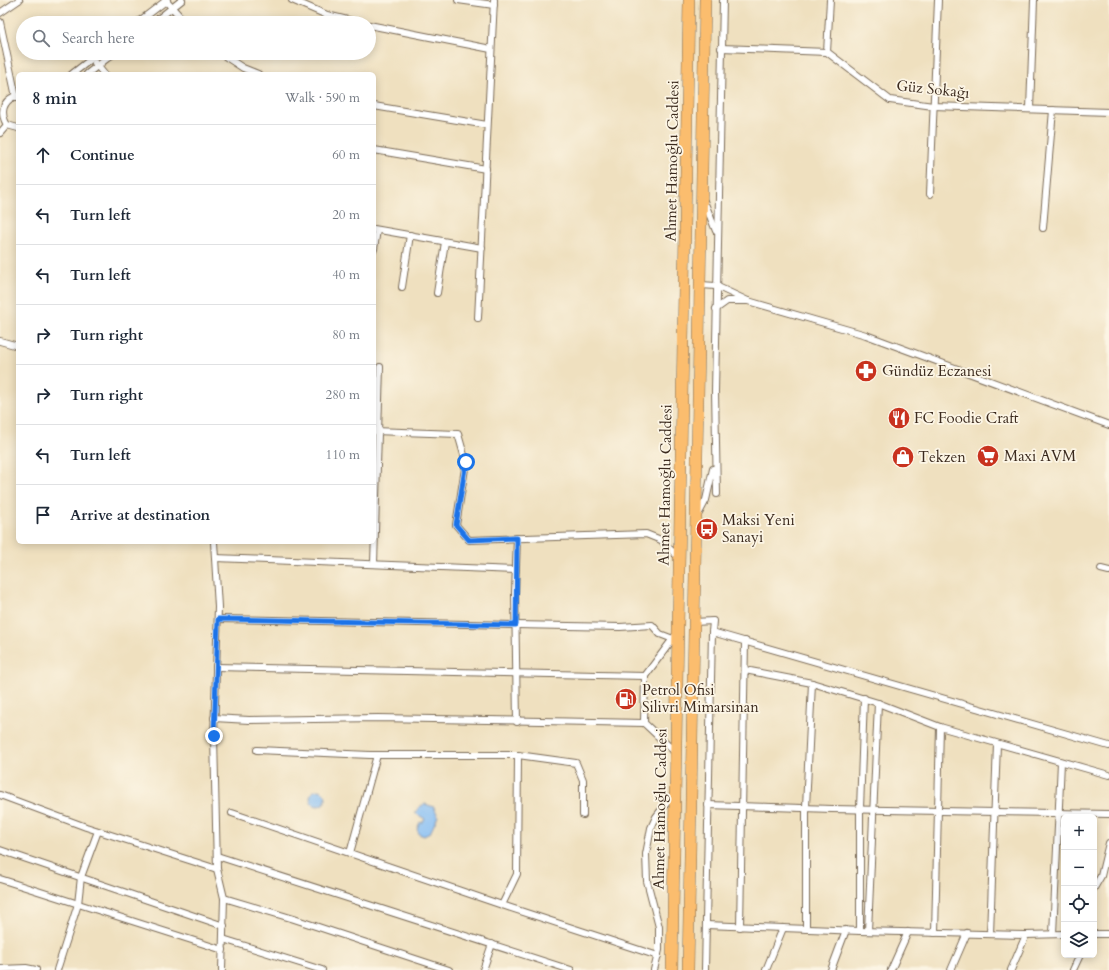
<!DOCTYPE html>
<meta charset="utf-8">
<style>
body{margin:0;font-family:Cardo,serif;background:#f2f2f3;color:#1f2937}
.controls{position:absolute;right:12px;bottom:12px;display:grid;overflow:hidden;border-radius:6px;box-shadow:0 2px 10px #0003}
.controls button{width:36px;height:36px;display:grid;place-items:center;padding:0;border:0;border-bottom:1px solid #e0e1e3;background:#fff;color:#1f2937;font:20px sans-serif}
.stop{position:absolute;width:12px;height:12px;margin:-9px;border:3px solid #1a73e8;border-radius:50%;background:#fff}
.stop.end{background:#1a73e8;border-color:#fff;box-shadow:0 1px 4px #0008}
.list{margin:0;padding:0;list-style:none}
h2{display:flex;justify-content:space-between;align-items:center;height:52px;margin:0;padding:0 16px;font-size:17px}
h2 small{font-size:13px;font-weight:400;color:#747a83}
.list li{display:grid;grid-template-columns:26px 1fr auto;gap:12px;align-items:center;box-sizing:border-box;height:60px;padding:0 16px;border-top:1px solid #e0e1e3}
.list b{display:block;font-size:15px;white-space:nowrap}
.list em{font-size:13px;font-style:normal;color:#747a83}
.icon{flex:none;width:22px;height:22px;fill:none;stroke:currentColor;stroke-width:2;stroke-linecap:round;stroke-linejoin:round}
.map{position:relative;flex:none;width:1109px;height:970px;overflow:hidden}
.search{position:absolute;background:#fff;box-shadow:0 2px 10px #0003;left:16px;top:16px;width:360px;height:44px;display:flex;align-items:center;gap:10px;box-sizing:border-box;padding:0 14px;border-radius:22px;color:#747a83;font-size:15px}
.panel{position:absolute;background:#fff;box-shadow:0 2px 10px #0003;left:16px;top:72px;width:360px;height:472px;border-radius:6px}
.map>svg:first-child{display:block}
</style>
<div class="map">
<svg width="1109" height="970" viewBox="0 0 1109 970">
<rect width="100%" height="100%" fill="#fcf5e5"/>
<filter id="ink" filterUnits="userSpaceOnUse"><feTurbulence type="fractalNoise" baseFrequency=".025" numOctaves="2"/><feDisplacementMap in="SourceGraphic" scale="8" xChannelSelector="R" yChannelSelector="G"/><feConvolveMatrix kernelMatrix="1 2 1 2 8 2 1 2 1" color-interpolation-filters="sRGB"/></filter>
<filter id="wash" filterUnits="userSpaceOnUse"><feTurbulence type="fractalNoise" baseFrequency=".012" numOctaves="4" result="noise"/><feDisplacementMap in="SourceGraphic" scale="16" xChannelSelector="R" yChannelSelector="G"/><feGaussianBlur stdDeviation="0.9" result="paint"/><feColorMatrix in="noise" values="0 0 0 0 0 0 0 0 0 0 0 0 0 0 0 0 0 1.4 0 .05"/><feComposite in="paint" operator="in"/></filter>
<g filter="url(#wash)">
<rect width="100%" height="100%" fill="#efe0bf"/>
<g fill="#84bdf5" stroke="#60748a">
<circle cx="318" cy="798" r="8"/>
<polygon points="425,804 434,807 438,816 430,833 424,836 419,834 417,829 420,822 422,823 425,819 415,813 419,807"/>
</g>
</g>
<g filter="url(#ink)">
<g fill="none" stroke-linecap="round" stroke-linejoin="round">
<g stroke="#7a6a56" stroke-width="8">
<g id="minor">
<polyline points="165,0 186,23"/>
<polyline points="292,0 327,15 360,23"/>
<polyline points="458,0 494,5"/>
<polyline points="0,13 19,0"/>
<polyline points="0,22 16,97"/>
<polyline points="137,23 167,0"/>
<polyline points="153,23 182,0"/>
<polyline points="369,25 491,49"/>
<polyline points="721,48 827,52 890,100 933,106 1109,112"/>
<polyline points="827,52 830,0"/>
<polyline points="220,53 243,68 258,74"/>
<polyline points="95,63 104,74"/>
<polyline points="72,74 99,53"/>
<polyline points="87,74 114,53"/>
<path d="M18 97 15 96C2 102 0 113 7 125L18 128"/>
<polyline points="374,106 487,125"/>
<polyline points="1030,109 1034,0"/>
<polyline points="0,133 7,125"/>
<polyline points="374,150 486,169"/>
<polyline points="930,194 938,0"/>
<polyline points="704,201 716,231"/>
<polyline points="1043,228 1053,110"/>
<polyline points="374,229 482,248"/>
<polyline points="374,249 377,230"/>
<polyline points="701,285 716,286 748,301 727,301 716,309"/>
<polyline points="402,287 410,235"/>
<polyline points="437,293 445,242"/>
<polyline points="748,301 866,335 1109,425"/>
<polyline points="478,318 494,0"/>
<polyline points="0,341 18,346"/>
<polyline points="374,431 458,434 466,462 456,525 469,540 646,534 661,540 679,558"/>
<polyline points="717,494 715,391 723,0"/>
<polyline points="698,515 706,500 713,469"/>
<polyline points="517,538 515,593 517,722"/>
<polyline points="214,542 218,607 214,736 217,869 224,898 222,970"/>
<polyline points="215,558 516,570"/>
<polyline points="374,564 380,367"/>
<polyline points="1101,569 1109,571"/>
<polyline points="218,619 620,627 652,625 660,634 673,639"/>
<polyline points="694,622 713,621 712,632 1109,746"/>
<polyline points="675,636 645,676 644,723 676,753"/>
<polyline points="216,667 645,676"/>
<polyline points="745,670 812,683 878,703 940,727 1109,775"/>
<polyline points="214,718 249,720 378,718 644,723"/>
<polyline points="257,750 370,755 518,755 576,763 583,780 583,815"/>
<polyline points="0,795 86,827 217,869"/>
<polyline points="708,805 832,809 1109,814"/>
<polyline points="232,813 502,905 658,956"/>
<polyline points="0,850 224,926"/>
<polyline points="350,853 377,755"/>
<polyline points="217,856 571,970"/>
<polyline points="0,879 223,950"/>
<polyline points="1094,888 1101,876 1109,843"/>
<polyline points="224,898 294,919 449,970"/>
<polyline points="502,905 517,874 518,755"/>
<polyline points="706,925 860,931 1026,935 1064,934"/>
<polyline points="740,927 745,641"/>
<polyline points="806,929 806,807 812,683"/>
<polyline points="860,931 860,809 864,698"/>
<polyline points="868,931 878,703"/>
<polyline points="935,933 940,727"/>
<polyline points="990,934 997,744"/>
<polyline points="1053,934 1061,762"/>
<polyline points="1094,934 1109,934"/>
<polyline points="223,939 322,970"/>
<polyline points="0,969 26,968 36,970"/>
<polyline points="57,970 78,904 81,877 98,831"/>
<polyline points="483,970 492,944"/>
<polyline points="654,970 659,950 659,927 647,881 646,854 651,828 656,817 674,793"/>
<polyline points="705,970 712,632"/>
<polyline points="766,970 783,928"/>
<polyline points="831,970 846,930"/>
<polyline points="891,970 908,932"/>
<polyline points="951,970 967,933"/>
<polyline points="1011,970 1026,935"/>
<polyline points="1073,970 1080,955"/>
</g>
</g>
<g stroke="#7a6a56" stroke-width="12">
<g id="trunk">
<polyline points="672,970 689,0"/>
<polyline points="688,970 705,0"/>
</g>
</g>
<use href="#minor" stroke="#fff" stroke-width="6"/>
<use href="#trunk" stroke="#fbbd6e" stroke-width="11"/>
</g>
</g>
<g fill="none" stroke-linecap="round" stroke-linejoin="round" filter="url(#ink)">
<polyline stroke="#1a73e8" stroke-width="5" points="214,736 218,619 516,625 517,538 469,540 456,525 466,462"/>
</g>
<defs>
<g id="pharmacy-disc" transform="scale(1.15)"><circle r="9.5" fill="#c8321e" stroke="#fcf5e5"/><path d="M-2-6h4v4h4v4h-4v4h-4v-4h-4v-4h4Z" fill="#fff"/></g>
<g id="restaurant-disc" transform="scale(1.15)"><circle r="9.5" fill="#c8321e" stroke="#fcf5e5"/><path d="M-5-6h1v4h1v-4h1v4h1v-4h1v5L-1.5 .5V6h-2V.5L-5-1ZM5-6V6H3V1.5H1.5Q1.5-4 5-6Z" fill="#fff"/></g>
<g id="supermarket-disc" transform="scale(1.15)"><circle r="9.5" fill="#c8321e" stroke="#fcf5e5"/><path d="M-6-5.5h2.5l.6 2H6L4.5 2H-2.5L-4.4-4H-6ZM-1.5 3.2a1.3 1.3 0 1 0 .1 0ZM3 3.2a1.3 1.3 0 1 0 .1 0Z" fill="#fff"/></g>
<g id="shop-disc" transform="scale(1.15)"><circle r="9.5" fill="#c8321e" stroke="#fcf5e5"/><path d="M-5-2.5h2.3a2.7 3.5 0 0 1 5.4 0H5L5.5 6h-11ZM-1.5-2.5h3a1.5 2.3 0 0 0-3 0Z" fill="#fff"/></g>
<g id="bus-disc" transform="scale(1.15)"><circle r="9.5" fill="#c8321e" stroke="#fcf5e5"/><path d="M-5-6H5V4H4V6H2V4H-2V6H-4V4H-5ZM-3.5-4V0h7V-4ZM-3.5 1.2v1.5H-2V1.2ZM2 1.2v1.5H3.5V1.2Z" fill="#fff"/></g>
<g id="fuel-disc" transform="scale(1.15)"><circle r="9.5" fill="#c8321e" stroke="#fcf5e5"/><path d="M-5.5-6h7V0h2V4h1.3V-2.5L3-4.5l.8-.8L6-3V5H2.5V1h-1V6h-7ZM-4.2-4.7v3.2H.2V-4.7Z" fill="#fff"/></g>
</defs>
<g fill-rule="evenodd">
<use href="#pharmacy-disc" x="866" y="371"/>
<use href="#restaurant-disc" x="899" y="418"/>
<use href="#supermarket-disc" x="988" y="456"/>
<use href="#shop-disc" x="903" y="457"/>
<use href="#bus-disc" x="707" y="529"/>
<use href="#fuel-disc" x="626" y="699"/>
</g>
<g text-anchor="middle" dominant-baseline="central" stroke-width="3.5" stroke-linejoin="round" paint-order="stroke">
<g font-size="15" fill="#3b2a1e" stroke="#fcf5e5">
<text transform="translate(933 89) rotate(6)">Güz Sokağı</text>
<text transform="translate(672 161) rotate(-89)">Ahmet Hamoğlu Caddesi</text>
<text transform="translate(665 485) rotate(-89)">Ahmet Hamoğlu Caddesi</text>
<text transform="translate(660 809) rotate(-89)">Ahmet Hamoğlu Caddesi</text>
</g>
<g font-size="15" fill="#3b2a1e" stroke="#fcf5e5" text-anchor="start">
<text x="882" y="371">Gündüz Eczanesi</text>
<text x="914" y="418">FC Foodie Craft</text>
<text x="1004" y="456">Maxi AVM</text>
<text x="918" y="457">Tekzen</text>
<text x="722" y="520">Maksi Yeni<tspan x="722" dy="17">Sanayi</tspan></text>
<text x="642" y="690">Petrol Ofisi<tspan x="642" dy="17">Silivri Mimarsinan</tspan></text>
</g>
</g>
</svg>
<div class="controls">
<button>+</button>
<button>−</button>
<button><svg class="icon" aria-label="locate" viewBox="0 0 24 24"><circle cx="12" cy="12" r="6"/><path d="M12 2v4M12 18v4M2 12h4M18 12h4"/></svg></button>
<button><svg class="icon" aria-label="layers" viewBox="0 0 24 24"><path d="M12 4l9 5-9 5-9-5zM3 14l9 5 9-5"/></svg></button>
</div>
<div class="stop" style="left:466px;top:462px"></div>
<div class="stop end" style="left:214px;top:736px"></div>
<div class="search"><svg class="icon" aria-label="search" viewBox="0 0 24 24"><circle cx="10" cy="10" r="6"/><path d="M15 15l6 6"/></svg>Search here</div>
<section class="panel">
<h2>8 min<small>Walk · 590 m</small></h2>
<ul class="list">
<li><svg class="icon" aria-label="ahead" viewBox="0 0 24 24"><path d="M12 20V5M6 11l6-6 6 6"/></svg><div><b>Continue</b></div><em>60 m</em></li>
<li><svg class="icon" aria-label="left" viewBox="0 0 24 24"><path d="M17 20v-9H6M10 6l-5 5 5 5"/></svg><div><b>Turn left</b></div><em>20 m</em></li>
<li><svg class="icon" aria-label="left" viewBox="0 0 24 24"><path d="M17 20v-9H6M10 6l-5 5 5 5"/></svg><div><b>Turn left</b></div><em>40 m</em></li>
<li><svg class="icon" aria-label="right" viewBox="0 0 24 24"><path d="M7 20v-9h11M14 6l5 5-5 5"/></svg><div><b>Turn right</b></div><em>80 m</em></li>
<li><svg class="icon" aria-label="right" viewBox="0 0 24 24"><path d="M7 20v-9h11M14 6l5 5-5 5"/></svg><div><b>Turn right</b></div><em>280 m</em></li>
<li><svg class="icon" aria-label="left" viewBox="0 0 24 24"><path d="M17 20v-9H6M10 6l-5 5 5 5"/></svg><div><b>Turn left</b></div><em>110 m</em></li>
<li><svg class="icon" aria-label="arrive" viewBox="0 0 24 24"><path d="M6 21V4h12l-3 4 3 4H6"/></svg><div><b>Arrive at destination</b></div></li>
</ul>
</section>
</div>
